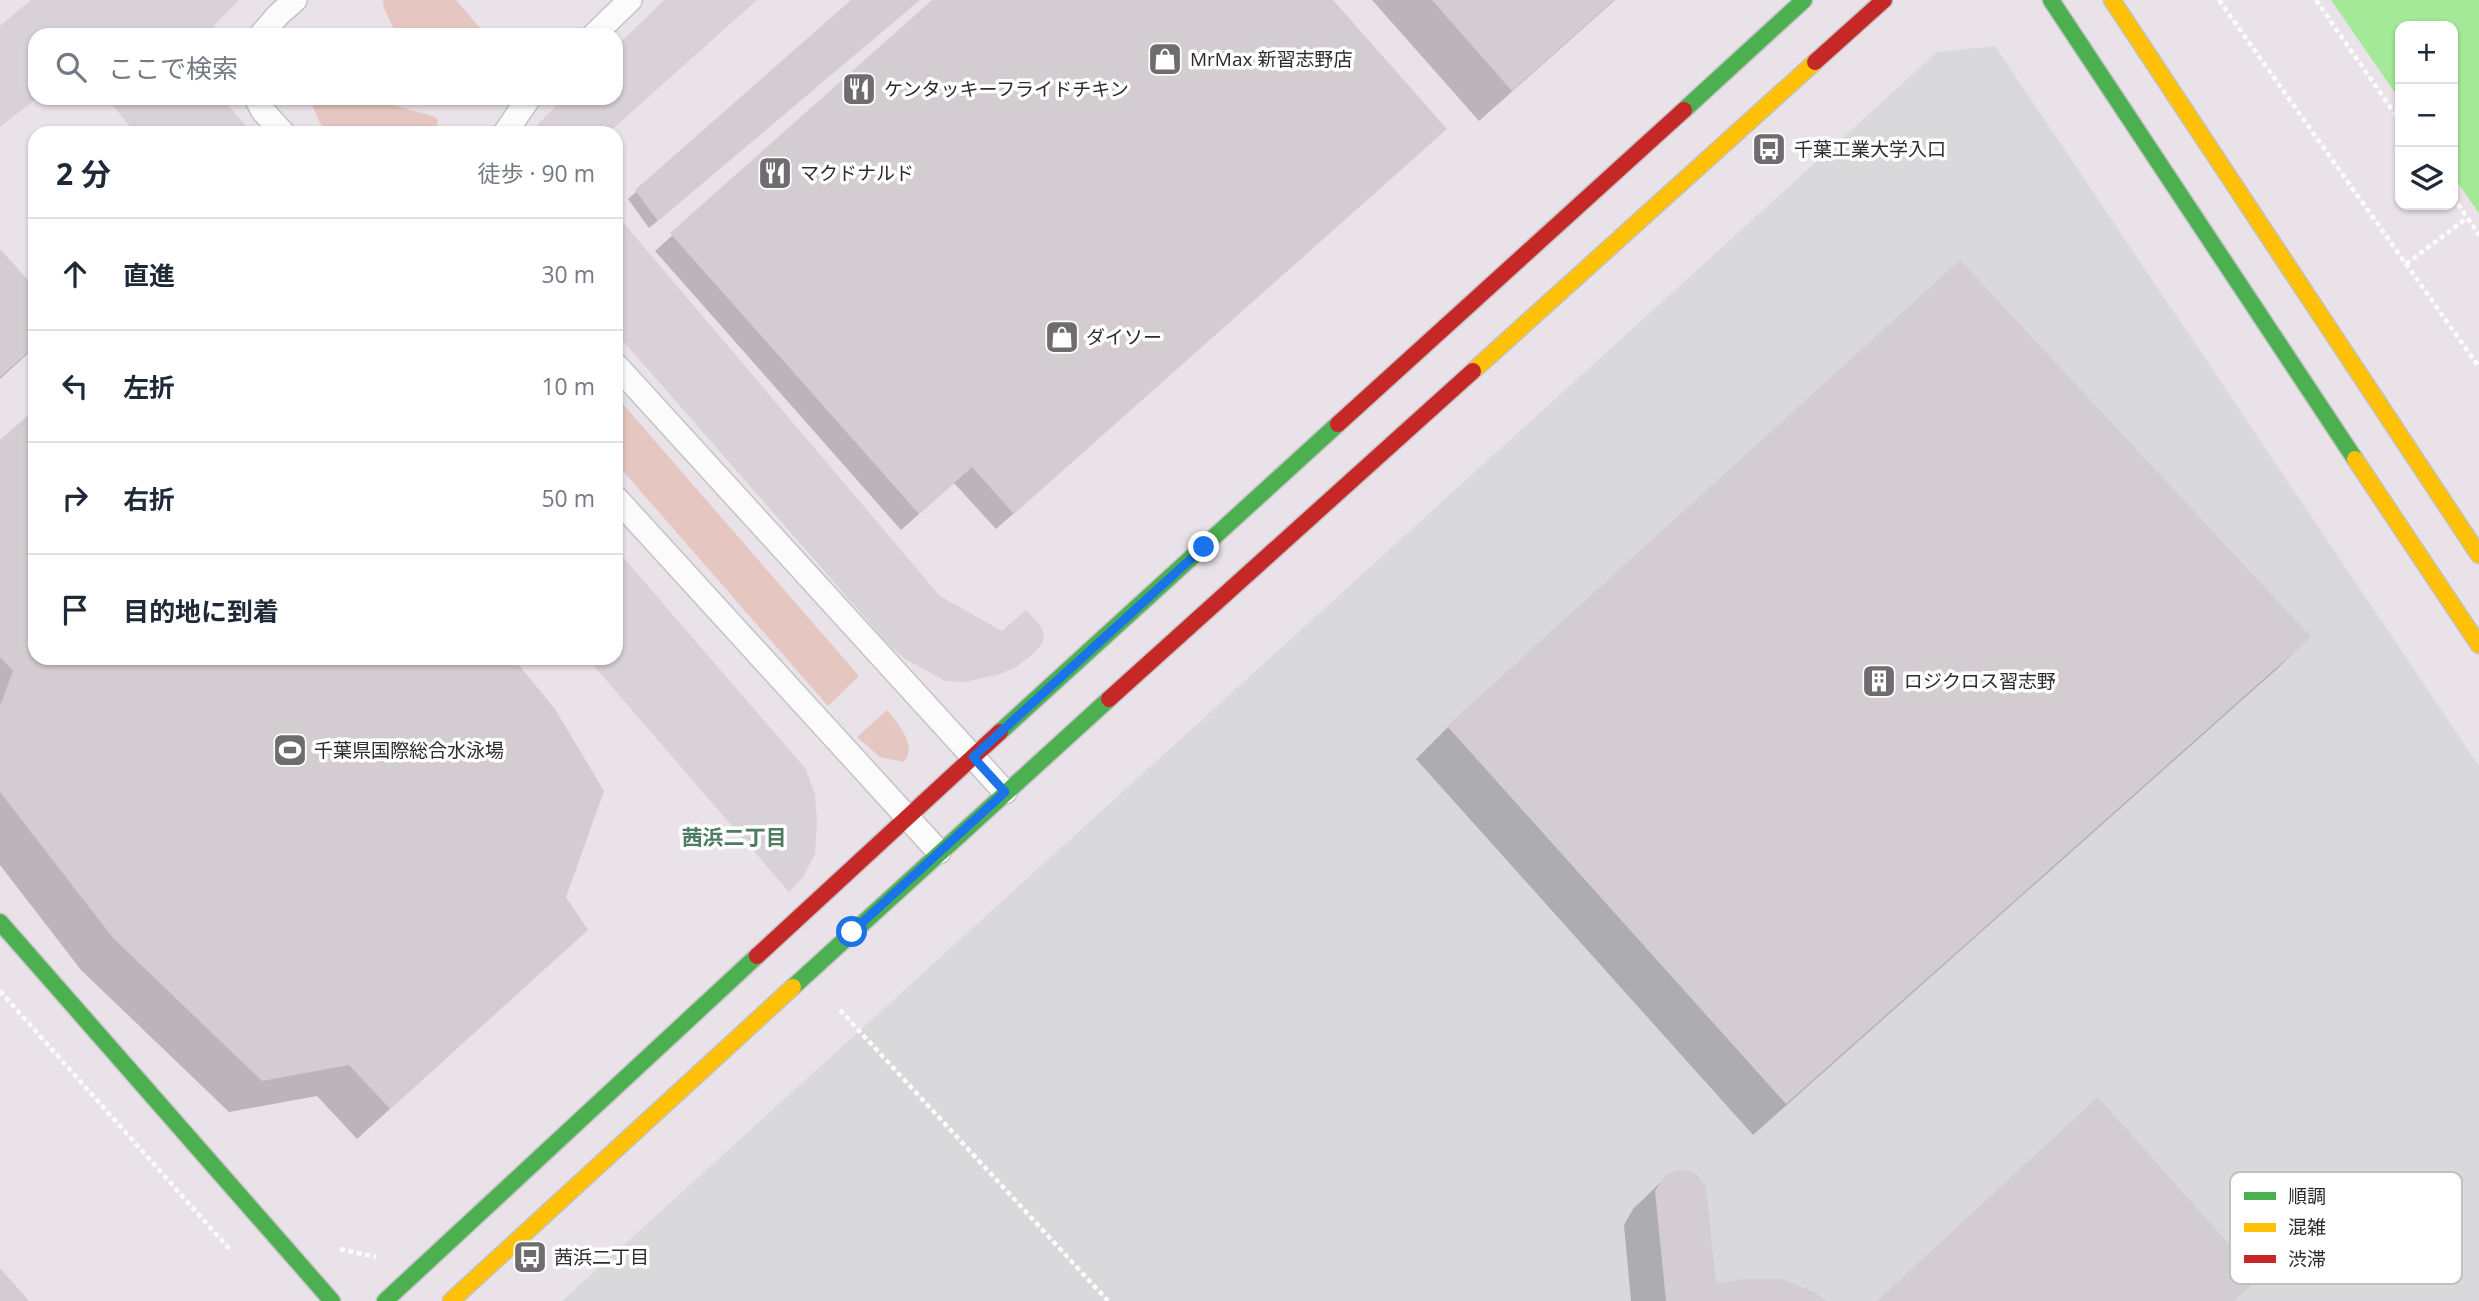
<!DOCTYPE html>
<html lang="ja">
<meta charset="utf-8">
<style>
body{margin:0;font-family:"Open Sans","Noto Sans JP",sans-serif;background:#f6f6f7;color:#1f2937}
.controls{position:absolute;right:21px;top:21px;display:grid;overflow:hidden;border-radius:14px;box-shadow:0 2px 5px #0004}
.controls button{width:63px;height:63px;display:grid;place-items:center;padding:0;border:0;border-bottom:2px solid #e0e1e3;background:#fff;color:#1f2937;font:35px sans-serif}
.stop{position:absolute;width:21px;height:21px;margin:-16px;border:5px solid #1a73e8;border-radius:50%;background:#fff}
.stop.end{background:#1a73e8;border-color:#fff;box-shadow:0 2px 7px #0008}
.list{margin:0;padding:0;list-style:none}
h2{display:flex;justify-content:space-between;align-items:center;height:91px;margin:0;padding:0 28px;font-size:30px}
h2 small{font-size:23px;font-weight:400;color:#747a83}
.list li{display:grid;grid-template-columns:46px 1fr auto;gap:21px;align-items:center;box-sizing:border-box;height:112px;padding:0 28px;border-top:2px solid #e0e1e3}
.list b{display:block;font-size:26px;white-space:nowrap}
.list em{font-size:23px;font-style:normal;color:#747a83}
.icon{flex:none;width:38px;height:38px;fill:none;stroke:currentColor;stroke-width:2;stroke-linecap:round;stroke-linejoin:round}
.map{position:relative;flex:none;width:2479px;height:1301px;overflow:hidden}
.search{position:absolute;background:#fff;box-shadow:0 2px 5px #0004;left:28px;top:28px;width:595px;height:77px;display:flex;align-items:center;gap:18px;box-sizing:border-box;padding:0 24px;border-radius:21px;color:#747a83;font-size:26px}
.panel{position:absolute;background:#fff;box-shadow:0 2px 5px #0004;left:28px;top:126px;width:595px;height:539px;border-radius:21px}
.map>svg:first-child{display:block}
</style>
<div class="map">
<svg width="2479" height="1301" viewBox="0 0 2479 1301">
<rect width="100%" height="100%" fill="#eae2e9"/>
<polygon fill="#d9d9dc" points="1995,46 2479,766 2479,1301 562,1301 1937,52"/>
<g fill="#e6c6c0">
<polygon points="383,0 456,0 481,29 484,35 397,35 384,8"/>
<polygon points="309,98 369,98 435,117 438,121 435,133 328,133 320,123"/>
<polygon points="616,396 859,676 828,706 616,463"/>
<path d="M887 710C898 723 918 746 904 762L880 757 857 737Z"/>
</g>
<g fill="#d9d1d8">
<polygon points="31,0 239,0 215,24 212,35 35,35 37,98 0,127 0,26"/>
<polygon points="664,0 757,0 608,133 532,133 539,123 564,98 616,98 616,47"/>
<polygon points="106,98 222,98 252,133 136,133"/>
<polygon points="616,214 940,596 1002,631 1026,610 1042,628 1044,638 1041,645 1032,655 1016,667 1000,674 965,682 945,681 904,658 890,646 616,333"/>
<polygon points="616,549 805,768 815,794 817,822 815,854 803,877 789,892 587,658 616,658"/>
</g>
<polygon fill="#a3e998" points="2331,0 2479,0 2479,213 2453,176 2453,26 2400,26 2400,100"/>
<g fill="#0003">
<polygon points="853,0 919,0 649,228 628,199"/>
<polygon points="934,0 1331,0 1428,145 996,529 954,483 901,530 655,251"/>
<polygon points="1372,0 1615,0 1479,121"/>
<polygon points="0,251 35,291 35,347 0,379"/>
<polygon points="35,412 35,658 511,658 564,897 585,929 553,961 357,1139 317,1096 229,1112 81,970 0,865 0,442"/>
<polygon points="2309,637 2277,669 1753,1135 1416,759 1448,727"/>
<polygon points="1666,1177 1714,1285 1823,1301 1631,1301 1624,1225 1633,1209"/>
</g>
<g fill="#d3ccd1">
<polygon points="851,0 920,0 658,221 635,190"/>
<polygon points="932,0 1333,0 1447,129 1014,514 972,467 919,514 670,233"/>
<polygon points="1432,0 1614,0 1512,91"/>
<polygon points="0,249 35,288 35,346 0,377"/>
<polygon points="1960,260 2311,637 1786,1104 1447,726"/>
<polygon points="35,409 35,658 513,658 555,709 604,791 566,897 588,930 390,1109 349,1065 262,1081 113,938 0,792 0,706 13,671 0,657 0,440"/>
<polygon points="2098,1097 2259,1278 2234,1301 1877,1301"/>
<polygon points="1680,1169 1696,1173 1706,1187 1716,1283 1746,1279 1781,1279 1814,1292 1826,1301 1666,1301 1655,1191 1665,1175"/>
<polygon points="0,1268 29,1301 0,1301"/>
</g>
<g fill="none" stroke-linecap="round" stroke-linejoin="round">
<g stroke="#c3c3c4" stroke-width="26">
<g id="lane">
<polyline points="261,35 278,15 295,0"/>
<polyline points="594,35 630,0"/>
<polyline points="256,98 263,111 283,133"/>
<polyline points="505,133 529,98"/>
<polyline points="616,365 1005,792"/>
<polyline points="616,498 939,852"/>
</g>
</g>
<g stroke="#c3c3c4" stroke-width="19">
<g id="fast">
<polyline points="2051,0 2355,459"/>
<polyline points="1684,110 1804,0"/>
<polyline points="1000,732 1338,424"/>
<polyline points="0,922 332,1301"/>
<polyline points="793,987 1109,699"/>
<polyline points="385,1301 757,956"/>
</g>
</g>
<g stroke="#c3c3c4" stroke-width="19">
<g id="slow">
<polyline points="2112,0 2479,555"/>
<polyline points="1473,371 1815,62"/>
<polyline points="2355,459 2479,645"/>
<polyline points="451,1301 793,987"/>
</g>
</g>
<g stroke="#c3c3c4" stroke-width="19">
<g id="jam">
<polyline points="1815,62 1884,0"/>
<polyline points="1338,424 1684,110"/>
<polyline points="1109,699 1473,371"/>
<polyline points="757,956 1000,732"/>
</g>
</g>
<g stroke="#fcfbfc" stroke-width="4.5" stroke-dasharray="5 3.5" stroke-linecap="butt">
<polyline points="2219,0 2479,367"/>
<polyline points="2316,0 2400,121"/>
<polyline points="2453,197 2479,235"/>
<polyline points="2406,264 2467,218"/>
<polyline points="0,991 232,1252"/>
<polyline points="840,1010 1108,1301"/>
<polyline points="340,1249 376,1257"/>
</g>
<use href="#lane" stroke="#fcfbfc" stroke-width="23"/>
<use href="#fast" stroke="#4caf50" stroke-width="16"/>
<use href="#slow" stroke="#ffc107" stroke-width="16"/>
<use href="#jam" stroke="#c62828" stroke-width="16"/>
</g>
<g fill="none" stroke-linecap="round" stroke-linejoin="round">
<polyline stroke="#1a73e8" stroke-width="9" points="852,932 1005,792 973,757 1204,547"/>
</g>
<defs>
<g id="shop-square" transform="scale(1.75)"><rect x="-9" y="-9" width="18" height="18" rx="4" fill="#6e6c6e" stroke="#fff"/><path d="M-5-2.5h2.3a2.7 3.5 0 0 1 5.4 0H5L5.5 6h-11ZM-1.5-2.5h3a1.5 2.3 0 0 0-3 0Z" fill="#fff"/></g>
<g id="restaurant-square" transform="scale(1.75)"><rect x="-9" y="-9" width="18" height="18" rx="4" fill="#6e6c6e" stroke="#fff"/><path d="M-5-6h1v4h1v-4h1v4h1v-4h1v5L-1.5 .5V6h-2V.5L-5-1ZM5-6V6H3V1.5H1.5Q1.5-4 5-6Z" fill="#fff"/></g>
<g id="bus-square" transform="scale(1.75)"><rect x="-9" y="-9" width="18" height="18" rx="4" fill="#6e6c6e" stroke="#fff"/><path d="M-5-6H5V4H4V6H2V4H-2V6H-4V4H-5ZM-3.5-4V0h7V-4ZM-3.5 1.2v1.5H-2V1.2ZM2 1.2v1.5H3.5V1.2Z" fill="#fff"/></g>
<g id="building-square" transform="scale(1.75)"><rect x="-9" y="-9" width="18" height="18" rx="4" fill="#6e6c6e" stroke="#fff"/><path d="M-4-6H4V6H1V3H-1V6H-4ZM-2.5-4.3h1.7v1.8h-1.7ZM.8-4.3h1.7v1.8H.8ZM-2.5-1h1.7V.8h-1.7ZM.8-1h1.7V.8H.8Z" fill="#fff"/></g>
<g id="stadium-square" transform="scale(1.75)"><rect x="-9" y="-9" width="18" height="18" rx="4" fill="#6e6c6e" stroke="#fff"/><path d="M0-5a6.5 5 0 1 0 0 10a6.5 5 0 1 0 0-10ZM-3.5-1.8h7v3.6h-7Z" fill="#fff"/></g>
</defs>
<g fill-rule="evenodd">
<use href="#shop-square" x="1165" y="59"/>
<use href="#restaurant-square" x="859" y="89"/>
<use href="#bus-square" x="1769" y="149"/>
<use href="#restaurant-square" x="775" y="173"/>
<use href="#shop-square" x="1062" y="337"/>
<use href="#building-square" x="1879" y="681"/>
<use href="#stadium-square" x="290" y="750"/>
<use href="#bus-square" x="530" y="1257"/>
</g>
<g text-anchor="middle" dominant-baseline="central" stroke-width="7" stroke-linejoin="round" paint-order="stroke">
<g font-size="19" fill="#2c2c2c" stroke="#fff" text-anchor="start">
<text x="1190" y="59">MrMax 新習志野店</text>
<text x="884" y="89">ケンタッキーフライドチキン</text>
<text x="1794" y="149">千葉工業大学入口</text>
<text x="800" y="173">マクドナルド</text>
<text x="1086" y="337">ダイソー</text>
<text x="1904" y="681">ロジクロス習志野</text>
<text x="314" y="750">千葉県国際総合水泳場</text>
<text x="554" y="1257">茜浜二丁目</text>
</g>
<g font-size="21" font-weight="bold" fill="#4d7c61" stroke="#fff">
<text x="734" y="837">茜浜二丁目</text>
</g>
</g>
<rect x="2230" y="1172" width="232" height="112" rx="10" fill="#fff" stroke="#c0c0c0" stroke-width="2"/>
<rect x="2244" y="1192" width="32" height="8" fill="#4caf50"/>
<rect x="2244" y="1223" width="32" height="9" fill="#ffc107"/>
<rect x="2244" y="1255" width="32" height="8" fill="#c62828"/>
<g font-size="19" fill="#2c2c2c">
<text x="2288" y="1203">順調</text>
<text x="2288" y="1234">混雑</text>
<text x="2288" y="1266">渋滞</text>
</g>
</svg>
<div class="controls">
<button>+</button>
<button>−</button>
<button><svg class="icon" aria-label="layers" viewBox="0 0 24 24"><path d="M12 4l9 5-9 5-9-5zM3 14l9 5 9-5"/></svg></button>
</div>
<div class="stop" style="left:852px;top:932px"></div>
<div class="stop end" style="left:1204px;top:547px"></div>
<div class="search"><svg class="icon" aria-label="search" viewBox="0 0 24 24"><circle cx="10" cy="10" r="6"/><path d="M15 15l6 6"/></svg>ここで検索</div>
<section class="panel">
<h2>2 分<small>徒歩 · 90 m</small></h2>
<ul class="list">
<li><svg class="icon" aria-label="ahead" viewBox="0 0 24 24"><path d="M12 20V5M6 11l6-6 6 6"/></svg><div><b>直進</b></div><em>30 m</em></li>
<li><svg class="icon" aria-label="left" viewBox="0 0 24 24"><path d="M17 20v-9H6M10 6l-5 5 5 5"/></svg><div><b>左折</b></div><em>10 m</em></li>
<li><svg class="icon" aria-label="right" viewBox="0 0 24 24"><path d="M7 20v-9h11M14 6l5 5-5 5"/></svg><div><b>右折</b></div><em>50 m</em></li>
<li><svg class="icon" aria-label="arrive" viewBox="0 0 24 24"><path d="M6 21V4h12l-3 4 3 4H6"/></svg><div><b>目的地に到着</b></div></li>
</ul>
</section>
</div>
